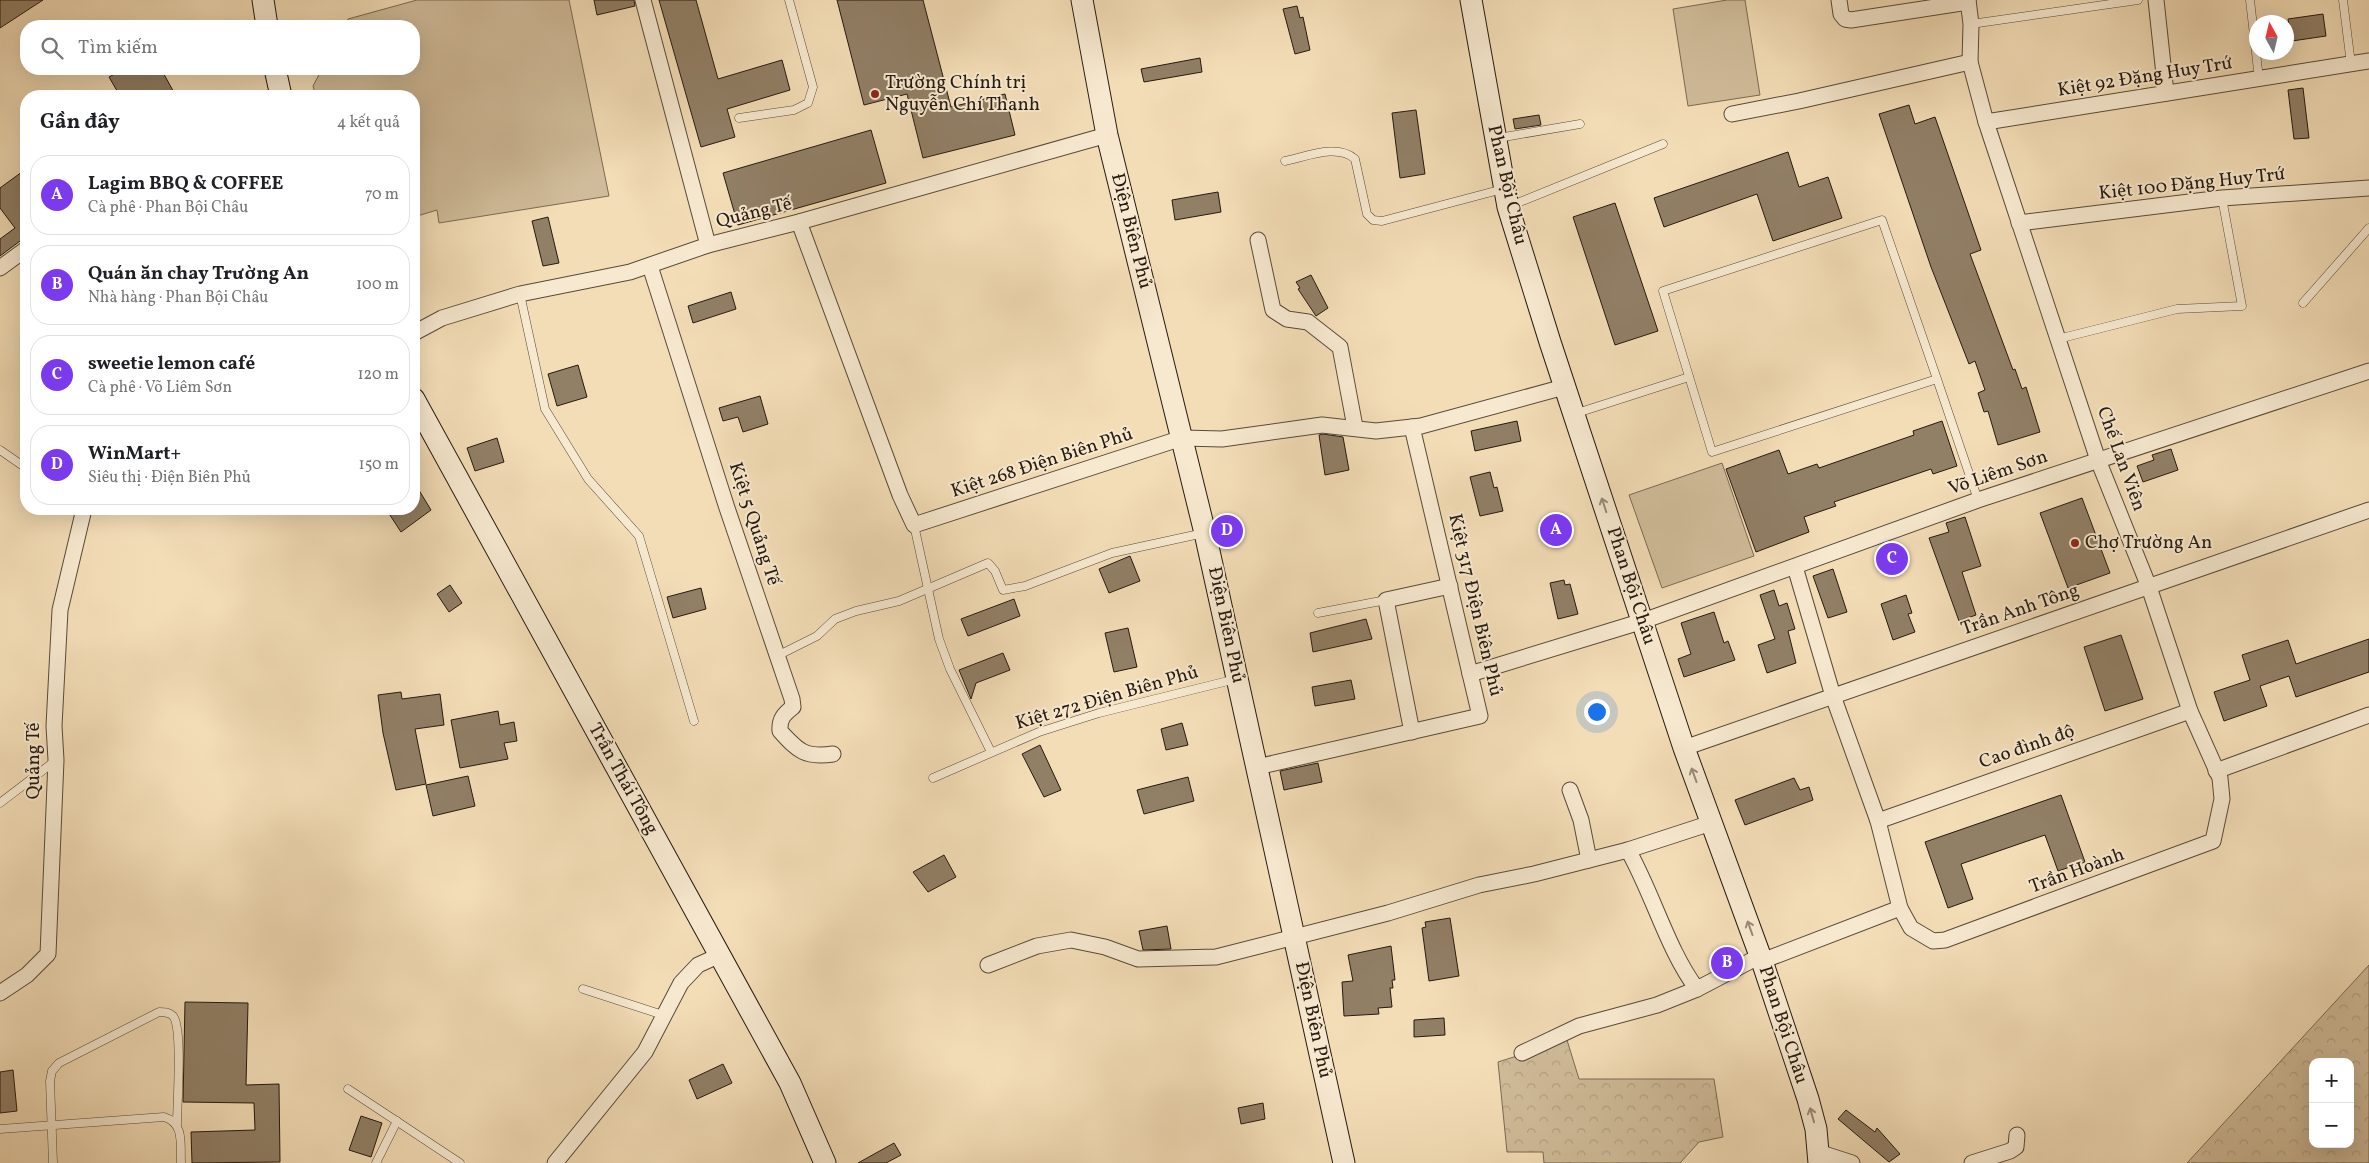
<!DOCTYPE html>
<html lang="vi">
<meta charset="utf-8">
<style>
body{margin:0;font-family:Vollkorn,serif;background:#f6f6f6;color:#202124}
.controls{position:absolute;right:15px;bottom:15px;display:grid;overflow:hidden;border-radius:10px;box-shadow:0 5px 20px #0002}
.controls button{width:45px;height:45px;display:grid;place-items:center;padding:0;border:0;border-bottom:1px solid #e0e0e0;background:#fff;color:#202124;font:25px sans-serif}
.compass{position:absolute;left:2249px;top:15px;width:45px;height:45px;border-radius:50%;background:#fff;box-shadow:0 5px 20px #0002;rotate:352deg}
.you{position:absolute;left:1596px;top:711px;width:18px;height:18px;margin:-12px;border:4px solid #fff;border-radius:50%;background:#1a73e8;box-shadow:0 0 0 8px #1a73e833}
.badge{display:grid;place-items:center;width:32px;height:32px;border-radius:50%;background:#7c3aed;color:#fff;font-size:16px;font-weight:700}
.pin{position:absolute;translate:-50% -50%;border:2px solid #fff;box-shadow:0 1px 5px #0006}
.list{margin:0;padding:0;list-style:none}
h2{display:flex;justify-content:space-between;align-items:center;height:65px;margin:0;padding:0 20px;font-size:21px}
h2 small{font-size:16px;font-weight:400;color:#757577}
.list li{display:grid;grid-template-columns:32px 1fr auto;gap:15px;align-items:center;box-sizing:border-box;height:80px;margin:0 10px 10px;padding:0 10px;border:1px solid #e0e0e0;border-radius:20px}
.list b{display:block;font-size:19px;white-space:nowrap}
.list p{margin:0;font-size:16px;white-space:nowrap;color:#757577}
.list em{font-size:16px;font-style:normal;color:#757577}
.icon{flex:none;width:28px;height:28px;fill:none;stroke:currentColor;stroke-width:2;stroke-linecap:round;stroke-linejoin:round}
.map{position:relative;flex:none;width:2369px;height:1163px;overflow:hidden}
.search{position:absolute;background:#fff;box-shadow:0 5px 20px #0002;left:20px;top:20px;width:400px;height:55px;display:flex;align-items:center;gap:12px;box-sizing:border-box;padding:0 18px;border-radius:20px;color:#757577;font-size:19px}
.panel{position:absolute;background:#fff;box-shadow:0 5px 20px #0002;left:20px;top:90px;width:400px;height:425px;border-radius:20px}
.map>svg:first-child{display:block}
</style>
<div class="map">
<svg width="2369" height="1163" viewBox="0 0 2369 1163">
<defs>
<pattern id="forest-crowns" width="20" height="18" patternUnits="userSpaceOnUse" patternTransform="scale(1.25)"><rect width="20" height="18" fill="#d0bc9a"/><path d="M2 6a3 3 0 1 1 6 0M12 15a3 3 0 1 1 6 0" fill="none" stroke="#b2a184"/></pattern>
</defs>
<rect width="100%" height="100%" fill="#f3ddb7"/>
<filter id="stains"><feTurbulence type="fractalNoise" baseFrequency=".004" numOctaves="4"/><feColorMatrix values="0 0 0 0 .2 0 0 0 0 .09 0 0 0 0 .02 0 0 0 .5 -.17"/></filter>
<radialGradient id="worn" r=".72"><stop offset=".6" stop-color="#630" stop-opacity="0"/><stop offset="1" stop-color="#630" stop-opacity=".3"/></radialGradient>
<g fill="#d0bc9a" stroke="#7b6a54">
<polygon points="417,0 569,0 609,196 439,223 437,210 414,217 414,96 316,96 313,86 322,69 414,69 414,26 344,26 348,19"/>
<polygon points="1727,0 1745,0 1760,95 1688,106 1673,9"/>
<polygon points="1722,463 1754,556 1662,588 1629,495"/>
</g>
<g fill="url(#forest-crowns)" stroke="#7b6a54" fill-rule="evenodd">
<path d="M2369 965V1163H2187ZM2313 1062H2350V1144H2313Z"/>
<polygon points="1567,1040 1579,1079 1714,1079 1723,1137 1699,1142 1680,1163 1544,1163 1543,1152 1507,1152 1498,1062"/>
</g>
<g fill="#917f66" stroke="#26190f">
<polygon points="0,0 43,0 0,28"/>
<polygon points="594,0 634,0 635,6 597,15"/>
<polygon points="659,0 696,0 718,79 782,60 790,90 727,109 735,137 701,147"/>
<polygon points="837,0 923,0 951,107 1005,94 1015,135 923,158 907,94 864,105"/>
<polygon points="1297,6 1300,18 1303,17 1310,50 1295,54 1283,9"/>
<polygon points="2323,14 2326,36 2292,41 2288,19"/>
<polygon points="1200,58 1202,72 1144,82 1141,69"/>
<polygon points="124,69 161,69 176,96 120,96 109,77"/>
<polygon points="2303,88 2309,138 2294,139 2288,90"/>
<polygon points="1909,105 1915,124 1935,117 1981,250 1970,254 2013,370 2015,369 2022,389 2026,387 2040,432 1998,445 1988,411 1984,412 1978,393 1985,390 1975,361 1969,364 1931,267 1879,114"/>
<polygon points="1416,110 1425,174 1400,178 1392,113"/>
<polygon points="1539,115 1541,125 1515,129 1513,119"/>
<polygon points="871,130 886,183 738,225 723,173"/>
<polygon points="1788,152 1799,187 1828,177 1842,218 1773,241 1757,194 1664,227 1654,198"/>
<polygon points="26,169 26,240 20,241 0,256 0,239 15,228 0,208 0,188"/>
<polygon points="1218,192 1221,212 1175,220 1172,200"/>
<polygon points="1615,203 1658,331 1615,345 1573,217"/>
<polygon points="548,217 559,263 543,266 532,221"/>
<polygon points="1311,275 1328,308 1316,316 1298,289 1300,288 1296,282"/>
<polygon points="731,292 736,309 693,323 688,306"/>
<polygon points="578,365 587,397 557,406 548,374"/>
<polygon points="760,396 768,424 743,432 738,417 723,421 719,408"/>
<polygon points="1517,421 1521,441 1475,451 1471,431"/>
<polygon points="1942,421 1957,466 1933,474 1931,469 1834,502 1836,506 1804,517 1809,532 1756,552 1726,469 1779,450 1788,474 1817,464 1819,468 1914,435 1913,431"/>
<polygon points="1323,434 1343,437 1349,470 1325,475 1319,435"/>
<polygon points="497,438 504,462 475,471 467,448"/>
<polygon points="2171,449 2178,470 2143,482 2137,466 2154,460 2152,455"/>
<polygon points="1490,472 1494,488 1497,487 1503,511 1480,516 1470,477"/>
<polygon points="414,482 431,510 401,532 386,509 414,509"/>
<polygon points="2082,498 2110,573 2068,588 2040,513"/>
<polygon points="1965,517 1981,566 1962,572 1976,615 1959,621 1929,538 1949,532 1946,523"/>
<polygon points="1130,556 1140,581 1109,593 1099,569"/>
<polygon points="1833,569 1847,612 1828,618 1813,576"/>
<polygon points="1564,580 1565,585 1570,584 1578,614 1558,619 1550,583"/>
<polygon points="450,585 462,603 449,612 437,594"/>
<polygon points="701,588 706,609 673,618 667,597"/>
<polygon points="1774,590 1779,606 1787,603 1795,629 1788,631 1796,663 1767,673 1758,645 1775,639 1760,595"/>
<polygon points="1906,595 1912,613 1908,614 1915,632 1893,640 1881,604"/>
<polygon points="1014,599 1020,616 968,636 961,619"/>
<polygon points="1714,612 1724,643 1728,641 1735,660 1684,677 1678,659 1691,654 1681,623"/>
<polygon points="1366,619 1372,639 1313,652 1310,633"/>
<polygon points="1128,628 1137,667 1114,672 1105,633"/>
<polygon points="2121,635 2143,699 2105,711 2084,647"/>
<polygon points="2369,639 2369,672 2296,697 2289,676 2260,686 2267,706 2224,721 2214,692 2250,680 2242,655 2288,640 2296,664"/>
<polygon points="1003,653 1010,670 976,683 971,699 959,670"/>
<polygon points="1351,680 1355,699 1315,706 1312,687"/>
<polygon points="401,692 402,699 440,694 444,725 415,729 426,784 396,790 383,733 378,695"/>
<polygon points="498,711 500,725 514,722 517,741 504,743 508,759 460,768 451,720"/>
<polygon points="1182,723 1188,745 1166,750 1161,729"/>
<polygon points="1040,745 1061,790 1044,797 1022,754"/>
<polygon points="1318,763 1322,782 1284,790 1280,771"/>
<polygon points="468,776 475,806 433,816 426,785"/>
<polygon points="1188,777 1194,801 1144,814 1137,790"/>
<polygon points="1794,778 1800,790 1809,787 1813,800 1745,825 1735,800"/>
<polygon points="2061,795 2085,862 2058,871 2045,835 1961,864 1973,899 1948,908 1925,842"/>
<polygon points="944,855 956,877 928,892 913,872"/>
<polygon points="1450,918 1459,976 1429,981 1422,928 1426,927 1425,922"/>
<polygon points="1167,926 1171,949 1143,950 1139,931"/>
<polygon points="1391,946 1395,980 1392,980 1393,988 1390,988 1392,1007 1378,1008 1379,1014 1344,1016 1342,982 1353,981 1348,955"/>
<polygon points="185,1002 248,1003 246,1085 279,1084 280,1162 192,1163 191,1132 255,1130 254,1103 183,1102"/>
<polygon points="1444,1018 1445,1035 1414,1037 1414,1020"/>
<polygon points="723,1064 732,1083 697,1099 689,1080"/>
<polygon points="13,1070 17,1111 0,1113 0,1072"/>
<polygon points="1263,1103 1265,1119 1241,1124 1238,1108"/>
<polygon points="1846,1110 1875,1132 1877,1128 1900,1154 1889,1162 1838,1119"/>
<polygon points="361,1116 382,1123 371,1157 349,1150"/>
<polygon points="894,1143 901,1155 886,1163 858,1163"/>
</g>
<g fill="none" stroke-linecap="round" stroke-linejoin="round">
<g stroke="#594a39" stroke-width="9">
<g id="lane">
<polyline points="2250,0 2259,79"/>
<polyline points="2343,0 2351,64"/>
<polyline points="1971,24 2138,0"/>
<polyline points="739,118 794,110 808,103 813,87 789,0"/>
<polyline points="1498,138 1580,124"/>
<path d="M1285 161C1306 157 1337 143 1355 159L1367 214 1373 220 1382 221 1503 189"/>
<polyline points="1510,206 1663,144"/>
<polyline points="520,294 545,409 588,479 639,536 694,721"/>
<polyline points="2303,303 2369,228"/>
<polyline points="2058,339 2177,309 2242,306 2222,198"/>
<polyline points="1937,379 1882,220 1663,291 1712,452 1937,379 1978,500"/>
<polyline points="1574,414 1689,377"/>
<polyline points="0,450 26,468"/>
<polyline points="914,525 939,639 950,669 991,752"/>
<polyline points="1318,613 1386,600"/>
<polyline points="777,656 817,636 835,619 856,611 899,601 988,563 995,571 1003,590 1025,586 1112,553 1204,533"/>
<polyline points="933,778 1039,732 1099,713 1236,679"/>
<polyline points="0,803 55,761"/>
<polyline points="583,989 663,1015"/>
<polyline points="348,1089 460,1163"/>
<path d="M0 1129 164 1117C185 1123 180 1145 181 1163"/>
<path d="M53 1163 50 1081 52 1071 59 1063 159 1012C164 1012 169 1012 173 1016 183 1027 177 1105 177 1124"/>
<polyline points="376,1163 397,1121"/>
</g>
</g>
<g stroke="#594a39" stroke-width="17">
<g id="street">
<polyline points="643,0 708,245"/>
<polyline points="1839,0 1841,14 1845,19 1851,20 1968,2"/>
<polyline points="2156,0 2166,93"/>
<polyline points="1732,114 1799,101 1970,62"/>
<polyline points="1986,122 2369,61"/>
<polyline points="799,222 900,495 914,525 1182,438 1222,439 1322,425 1376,431 1421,426 1564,387"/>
<polyline points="2019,223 2222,198 2369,188"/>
<polyline points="1258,240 1273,310 1287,319 1308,322 1340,347 1355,427"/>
<path d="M650 266 727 508 792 699 793 707C784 714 779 719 780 731 798 751 805 758 833 754"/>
<polyline points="0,268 26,249"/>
<polyline points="414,333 442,318 520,294 630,272 708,245 799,222 1107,135"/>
<polyline points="1795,567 1833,696 1878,821 1900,908 1911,928 1933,941 1945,940 2213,841 2222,799 2220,778 2190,711 2149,587 2098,460 1986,122 1970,62 1971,24 1968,0"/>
<polyline points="1470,674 1643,621 1978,500 2369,371"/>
<polyline points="1412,732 1386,600 1450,586"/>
<polyline points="1684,748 2369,510"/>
<polyline points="1257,767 1480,716 1412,427"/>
<polyline points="2216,771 2369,715"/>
<polyline points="1570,790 1581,820 1589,860"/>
<polyline points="1878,821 2190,711"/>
<path d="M1628 850C1653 894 1668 951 1697 989"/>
<polyline points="1762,961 1900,908"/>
<polyline points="988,965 1037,946 1071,940 1105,947 1138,959 1216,957 1388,913 1479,885 1534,874 1628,850 1711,823"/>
<polyline points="0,993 27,975 48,954 56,760 54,726 60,610 84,509"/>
<polyline points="1522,1053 1579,1026 1657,1005 1697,989 1760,956"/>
<polyline points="1818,1152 1852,1163"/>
<polyline points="555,1163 645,1052 681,983 698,965 720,955"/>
<polyline points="1972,1163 2010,1151 2016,1147 2017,1135"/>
</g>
</g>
<g stroke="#26190f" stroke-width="23">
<g id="secondary">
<polyline points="263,0 267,26"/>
<polyline points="1082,0 1107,135 1205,533 1344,1163"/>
<polyline points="1471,0 1508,207 1550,342 1684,748 1762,961 1808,1099 1816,1129 1819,1163"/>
<polyline points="275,69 281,96"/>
<polyline points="414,399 790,1083 825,1163"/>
</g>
</g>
<use href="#lane" stroke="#f7e9d0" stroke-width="8"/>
<use href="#street" stroke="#f7e9d0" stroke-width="15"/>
<use href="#secondary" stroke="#f7e9d0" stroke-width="21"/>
</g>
<defs><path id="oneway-shaft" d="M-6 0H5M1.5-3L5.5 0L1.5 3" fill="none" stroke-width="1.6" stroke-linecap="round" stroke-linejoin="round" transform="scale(1.25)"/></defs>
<g stroke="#998b79">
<use href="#oneway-shaft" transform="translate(1604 505) rotate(-108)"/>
<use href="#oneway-shaft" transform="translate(1694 775) rotate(-110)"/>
<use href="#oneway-shaft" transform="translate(1750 928) rotate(-110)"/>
<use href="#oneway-shaft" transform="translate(1812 1115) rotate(-106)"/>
</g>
<g fill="#8f2418" stroke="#f7e9d0" stroke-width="2">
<circle cx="875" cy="94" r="5"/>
<circle cx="2075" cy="543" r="5"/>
</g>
<g text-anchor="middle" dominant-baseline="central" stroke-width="4" stroke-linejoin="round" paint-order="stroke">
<g font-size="19" fill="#26190f" stroke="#f7e9d0">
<text transform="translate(2145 77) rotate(-9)">Kiệt 92 Đặng Huy Trứ</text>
<text transform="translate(2192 184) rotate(-6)">Kiệt 100 Đặng Huy Trứ</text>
<text transform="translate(1507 185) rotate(77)">Phan Bội Châu</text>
<text transform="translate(754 213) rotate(-14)">Quảng Tế</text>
<text transform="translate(1131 231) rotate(76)">Điện Biên Phủ</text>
<text transform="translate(2121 459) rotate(70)">Chế Lan Viên</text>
<text transform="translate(1042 463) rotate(-18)">Kiệt 268 Điện Biên Phủ</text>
<text transform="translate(1998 473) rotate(-19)">Võ Liêm Sơn</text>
<text transform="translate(754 524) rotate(72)">Kiệt 5 Quảng Tế</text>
<text transform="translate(1631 586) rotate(72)">Phan Bội Châu</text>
<text transform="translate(1475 605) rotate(77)">Kiệt 317 Điện Biên Phủ</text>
<text transform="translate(2020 610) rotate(-19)">Trần Anh Tông</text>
<text transform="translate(1226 625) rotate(78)">Điện Biên Phủ</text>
<text transform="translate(1107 698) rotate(-16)">Kiệt 272 Điện Biên Phủ</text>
<text transform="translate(2027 747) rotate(-19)">Cao đình độ</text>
<text transform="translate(34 761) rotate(-90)">Quảng Tế</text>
<text transform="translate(623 779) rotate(61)">Trần Thái Tông</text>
<text transform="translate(2077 871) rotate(-20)">Trần Hoành</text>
<text transform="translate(1313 1020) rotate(78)">Điện Biên Phủ</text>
<text transform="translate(1783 1025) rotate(72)">Phan Bội Châu</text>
</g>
<g font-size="19" fill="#26190f" stroke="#f7e9d0" text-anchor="start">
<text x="885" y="83">Trường Chính trị<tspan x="885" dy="22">Nguyễn Chí Thanh</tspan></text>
<text x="2085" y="543">Chợ Trường An</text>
</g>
</g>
<rect width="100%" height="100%" filter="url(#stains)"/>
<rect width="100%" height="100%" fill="url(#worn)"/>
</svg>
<div class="controls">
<button>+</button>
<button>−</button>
</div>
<svg class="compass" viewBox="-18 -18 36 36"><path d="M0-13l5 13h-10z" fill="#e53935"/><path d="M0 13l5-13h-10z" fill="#757577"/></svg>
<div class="you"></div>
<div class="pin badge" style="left:1556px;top:530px">A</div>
<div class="pin badge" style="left:1727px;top:963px">B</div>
<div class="pin badge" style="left:1892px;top:559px">C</div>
<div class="pin badge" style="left:1227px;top:531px">D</div>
<div class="search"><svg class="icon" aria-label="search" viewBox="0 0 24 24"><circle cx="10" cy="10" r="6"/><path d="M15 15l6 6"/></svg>Tìm kiếm</div>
<section class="panel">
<h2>Gần đây<small>4 kết quả</small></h2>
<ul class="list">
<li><span class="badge">A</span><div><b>Lagim BBQ &amp; COFFEE</b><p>Cà phê · Phan Bội Châu</p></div><em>70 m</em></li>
<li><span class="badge">B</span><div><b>Quán ăn chay Trường An</b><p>Nhà hàng · Phan Bội Châu</p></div><em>100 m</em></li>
<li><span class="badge">C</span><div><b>sweetie lemon café</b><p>Cà phê · Võ Liêm Sơn</p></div><em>120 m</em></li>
<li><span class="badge">D</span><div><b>WinMart+</b><p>Siêu thị · Điện Biên Phủ</p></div><em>150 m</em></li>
</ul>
</section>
</div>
